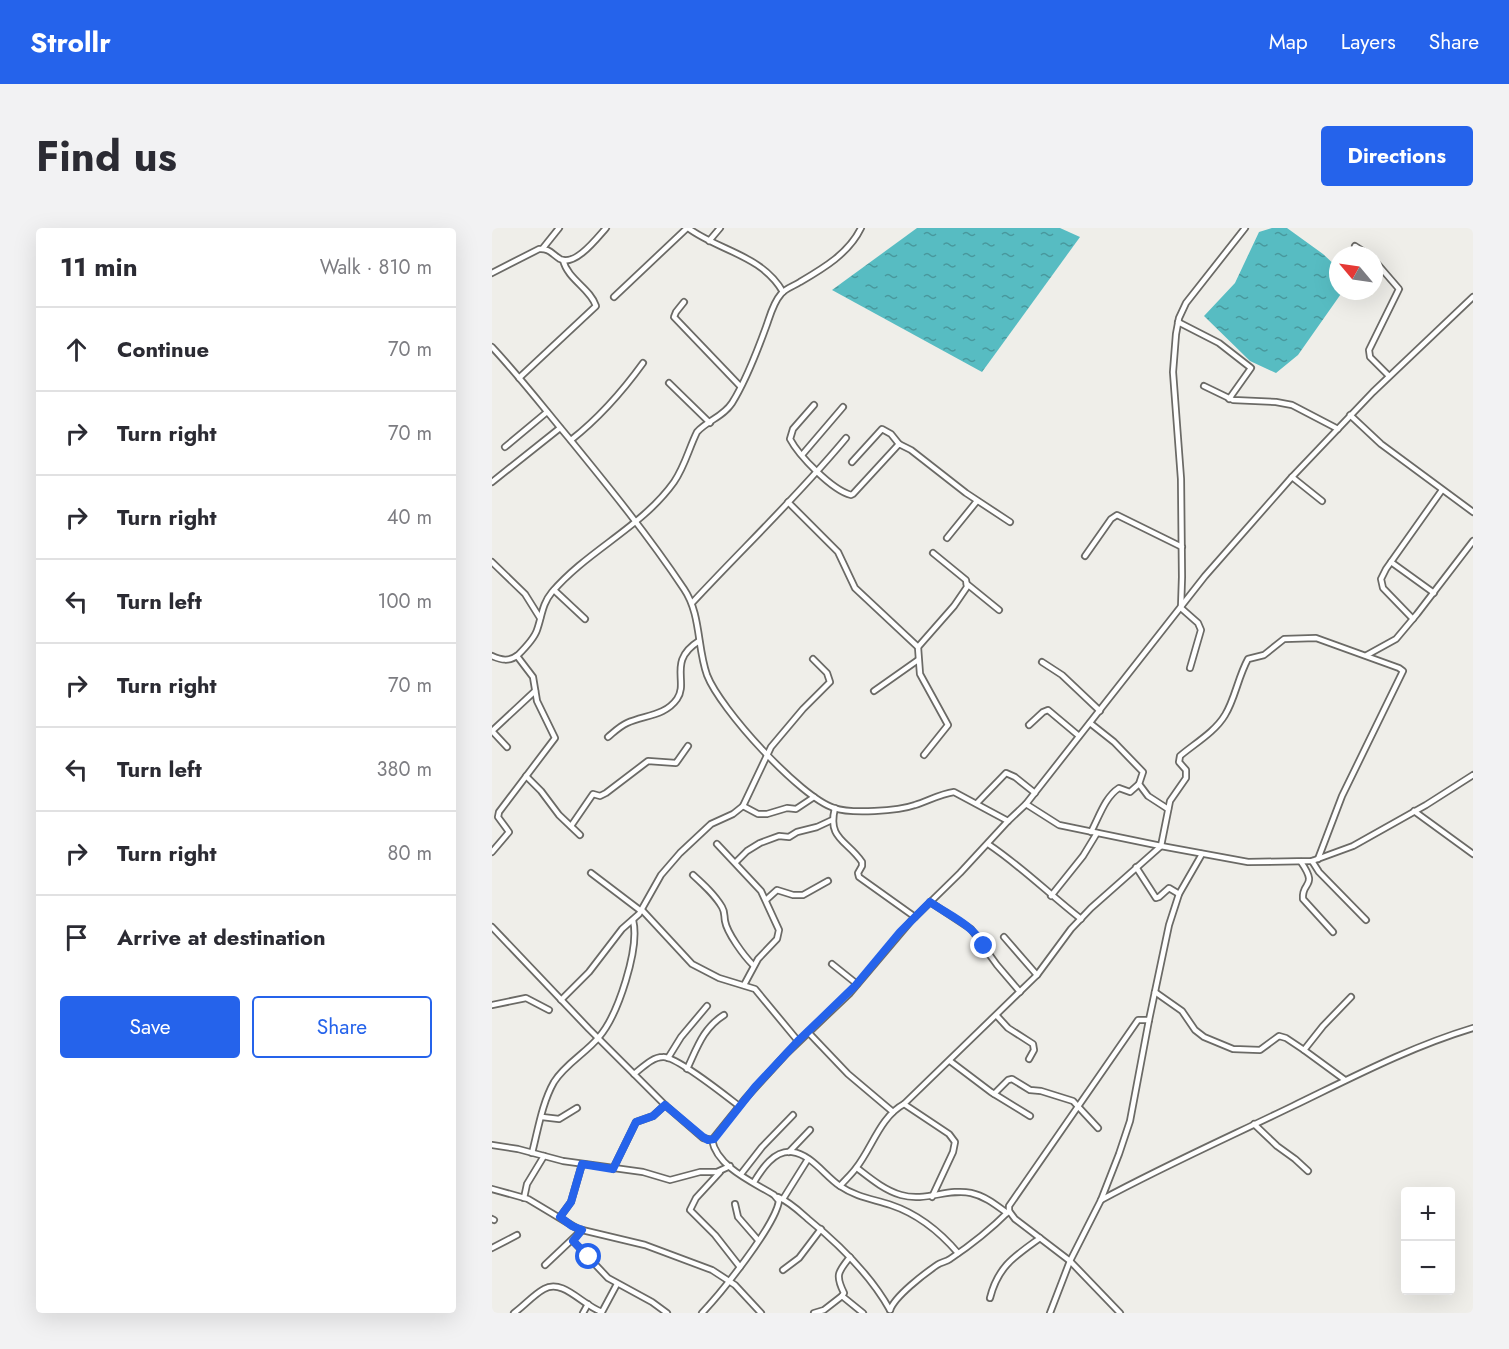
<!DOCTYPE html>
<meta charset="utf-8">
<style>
body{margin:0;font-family:Jost,sans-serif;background:#f2f2f3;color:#2b2b33}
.controls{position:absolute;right:18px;bottom:18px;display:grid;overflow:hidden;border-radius:6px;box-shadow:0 6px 24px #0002}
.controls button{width:54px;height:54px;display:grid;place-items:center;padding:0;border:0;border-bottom:2px solid #e1e1e2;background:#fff;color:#2b2b33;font:30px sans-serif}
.compass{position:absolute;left:837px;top:18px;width:54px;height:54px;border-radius:50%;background:#fff;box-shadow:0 6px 24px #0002;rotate:299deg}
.stop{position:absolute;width:18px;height:18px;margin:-14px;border:4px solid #2563eb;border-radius:50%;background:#fff}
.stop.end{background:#2563eb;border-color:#fff;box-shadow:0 2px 6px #0008}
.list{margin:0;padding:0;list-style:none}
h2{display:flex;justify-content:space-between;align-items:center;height:78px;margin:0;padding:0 24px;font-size:26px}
h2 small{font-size:20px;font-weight:400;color:#7c7c81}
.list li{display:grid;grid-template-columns:39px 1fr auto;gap:18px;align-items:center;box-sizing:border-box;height:84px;padding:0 24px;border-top:2px solid #e1e1e2}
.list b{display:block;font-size:22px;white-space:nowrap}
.list em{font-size:20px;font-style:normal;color:#7c7c81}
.actions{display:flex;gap:12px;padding:18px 24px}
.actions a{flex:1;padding:14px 0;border:2px solid #2563eb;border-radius:6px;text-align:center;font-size:21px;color:#2563eb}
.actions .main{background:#2563eb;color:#fff}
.icon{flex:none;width:33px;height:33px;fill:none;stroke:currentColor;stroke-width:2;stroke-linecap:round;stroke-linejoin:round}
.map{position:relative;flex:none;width:981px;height:1085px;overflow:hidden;border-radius:6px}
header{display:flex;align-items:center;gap:36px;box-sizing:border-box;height:84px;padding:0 30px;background:#2563eb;color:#fff}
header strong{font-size:28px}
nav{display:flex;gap:33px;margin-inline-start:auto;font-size:21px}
.intro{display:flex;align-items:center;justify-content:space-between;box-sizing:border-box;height:144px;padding:0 36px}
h1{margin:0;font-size:42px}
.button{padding:15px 27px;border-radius:6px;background:#2563eb;color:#fff;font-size:21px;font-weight:700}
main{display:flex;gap:36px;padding:0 36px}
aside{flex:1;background:#fff;border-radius:6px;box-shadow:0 6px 24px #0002}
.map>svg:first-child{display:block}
</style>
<header>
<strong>Strollr</strong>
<nav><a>Map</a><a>Layers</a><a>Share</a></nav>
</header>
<div class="intro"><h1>Find us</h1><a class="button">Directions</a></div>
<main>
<aside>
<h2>11 min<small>Walk · 810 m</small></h2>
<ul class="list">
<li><svg class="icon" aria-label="ahead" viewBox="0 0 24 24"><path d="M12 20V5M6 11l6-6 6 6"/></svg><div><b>Continue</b></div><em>70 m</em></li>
<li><svg class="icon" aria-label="right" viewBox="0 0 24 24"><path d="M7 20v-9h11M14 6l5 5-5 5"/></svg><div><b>Turn right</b></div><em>70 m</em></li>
<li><svg class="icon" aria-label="right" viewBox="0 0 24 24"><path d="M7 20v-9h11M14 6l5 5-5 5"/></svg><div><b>Turn right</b></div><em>40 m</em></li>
<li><svg class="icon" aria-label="left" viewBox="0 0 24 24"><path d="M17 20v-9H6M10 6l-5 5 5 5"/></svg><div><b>Turn left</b></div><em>100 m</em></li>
<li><svg class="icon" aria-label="right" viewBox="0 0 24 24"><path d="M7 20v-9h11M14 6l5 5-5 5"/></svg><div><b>Turn right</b></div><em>70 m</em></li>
<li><svg class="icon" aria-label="left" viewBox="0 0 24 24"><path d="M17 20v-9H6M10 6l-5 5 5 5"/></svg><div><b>Turn left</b></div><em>380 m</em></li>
<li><svg class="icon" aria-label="right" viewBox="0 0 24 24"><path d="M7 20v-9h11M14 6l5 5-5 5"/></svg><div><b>Turn right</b></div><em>80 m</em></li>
<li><svg class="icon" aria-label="arrive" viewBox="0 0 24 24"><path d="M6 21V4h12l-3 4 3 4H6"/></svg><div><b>Arrive at destination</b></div></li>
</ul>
<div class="actions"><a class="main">Save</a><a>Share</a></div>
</aside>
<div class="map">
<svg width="981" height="1085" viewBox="0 0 981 1085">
<defs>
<pattern id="water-ripples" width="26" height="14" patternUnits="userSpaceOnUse" patternTransform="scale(1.5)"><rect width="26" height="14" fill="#57bcc2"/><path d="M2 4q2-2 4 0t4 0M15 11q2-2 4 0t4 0" fill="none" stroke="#48989d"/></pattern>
</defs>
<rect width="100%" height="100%" fill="#efeee9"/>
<g fill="url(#water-ripples)">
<polygon points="425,0 568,0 588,9 490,144 340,62"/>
<polygon points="780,0 795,0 831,26 846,40 846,63 851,63 806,127 784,145 758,133 712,88 743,55 767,4"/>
</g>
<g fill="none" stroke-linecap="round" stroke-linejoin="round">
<g stroke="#6b6a66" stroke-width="8">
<g id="street">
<path d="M196 0C227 23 270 27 291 64"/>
<polyline points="217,13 228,0"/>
<polyline points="863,18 877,27"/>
<polyline points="51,20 67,0"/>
<polyline points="882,32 907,61 877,122 878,129 897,148"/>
<path d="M0 45 47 21C57 20 60 26 68 31 83 39 105 10 114 0"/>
<polyline points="122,69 195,0"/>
<polyline points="192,74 184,84 182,89 248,158"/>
<polyline points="686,94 727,115 759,140 737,171"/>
<path d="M0 119C27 148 51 179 76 209 116 258 156 307 192 361 209 386 205 419 215 447 228 481 308 569 342 580 359 586 406 583 423 577 436 573 448 566 462 564L516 593"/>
<path d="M27 150 104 78C98 60 76 52 71 32"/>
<polyline points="177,155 218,195"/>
<polyline points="712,158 741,172 784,174 800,177 846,201"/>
<path d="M322 177 301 201 298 211C307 228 340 262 359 267L361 266 407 216 419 222 474 265 518 294"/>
<polyline points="858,187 889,216 981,284"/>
<path d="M79 212C107 190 130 164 151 135"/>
<polyline points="13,219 55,184"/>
<polyline points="310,227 351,179"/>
<polyline points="360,234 390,201 399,206 407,216"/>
<polyline points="800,249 830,273"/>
<polyline points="0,254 68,200"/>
<polyline points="296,274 346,324 363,360 426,419 428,446 456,497 432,527"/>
<polyline points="455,310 485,273"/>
<polyline points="593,328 619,291 625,287 690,319"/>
<polyline points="0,334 33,366 48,390"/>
<polyline points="899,334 942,365"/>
<polyline points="475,356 507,382"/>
<polyline points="62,362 93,391"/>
<path d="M200 375C251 320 306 268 354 210"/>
<polyline points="921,391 891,360 889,351 894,341 950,262"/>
<polyline points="426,419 462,378 475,359 474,352 441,325"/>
<polyline points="875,427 904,411 925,386 981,313"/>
<path d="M0 428C9 432 17 434 26 427 33 420 42 411 45 402 50 388 50 376 60 364 96 322 150 299 182 254 193 238 197 220 205 204 216 192 231 189 240 175 252 156 266 121 274 99 278 88 281 75 289 66 294 60 302 58 308 54 332 40 357 25 369 0"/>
<polyline points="550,434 570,447 608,483"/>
<polyline points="698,440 709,402 706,395 689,380 690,349 689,251 681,144 684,106 687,90 694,75 753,0"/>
<polyline points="382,463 426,432"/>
<polyline points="598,495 622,514 651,544 647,556 656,568 676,581"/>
<polyline points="537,497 551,484 556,482 587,508"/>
<path d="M116 509C122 504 128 498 135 495 153 487 173 488 185 471 197 454 175 433 207 413"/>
<polyline points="15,519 0,503 43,463"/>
<polyline points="34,548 49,563 67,587 88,607"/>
<polyline points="485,575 514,545 523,549 543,565"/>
<polyline points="534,576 713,348 800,249 881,164 981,69"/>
<polyline points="251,578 266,586 275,586 295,580 304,581 322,569"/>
<path d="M343 580C335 611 355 612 370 634V638L366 645 367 649 423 689"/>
<polyline points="922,583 981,626"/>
<polyline points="79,598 101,566 108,568 114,565 156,533 184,535 196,518"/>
<path d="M599 604C607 589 613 569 627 560L638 564 647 556"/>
<polyline points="225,616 269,663 287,702 285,711 266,731 252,757"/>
<path d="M496 616C529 638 557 666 589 691"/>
<polyline points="0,624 17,604 6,589 7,584 63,510 45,473 41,449 25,428"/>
<polyline points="820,633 827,644 874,692"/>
<polyline points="244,634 255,623 268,615 287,608 297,609 305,604 325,599 340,592"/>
<path d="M809 634C827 660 809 653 811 671L841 704"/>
<polyline points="644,639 664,670 667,669 677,660 687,666"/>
<polyline points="99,645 149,683"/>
<path d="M201 647C212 657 223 667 230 679 233 684 232 687 233 693 235 705 252 728 261 737"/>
<polyline points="559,668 591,628 605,605"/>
<polyline points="274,672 285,662 301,667 311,667 336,653"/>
<polyline points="438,674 479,701 505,737 528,764"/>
<polyline points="150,682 200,736 227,750 263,761 306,813"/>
<polyline points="0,699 97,801 173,877 211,910 220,912 253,871 295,825 358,765 419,693 468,645 516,593 534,576 567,597 669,618 756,634 820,633 861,618 934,577 981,547"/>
<polyline points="512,709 545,747"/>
<polyline points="340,736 365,756"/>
<polyline points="663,764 690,783 703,802 712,809 741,821 768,822 787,808 794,810 812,822"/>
<polyline points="69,772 97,744 130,701 147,686 169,647 188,625 219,596 241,586 251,578 279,519 311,481 338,454 335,445 321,431"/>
<polyline points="0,777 34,770 57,782"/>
<polyline points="505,788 516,800 541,816 542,822 537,831"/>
<polyline points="316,804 356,846 401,884"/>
<polyline points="176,830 189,809 215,778"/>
<polyline points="458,833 499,864 538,888"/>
<path d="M195 841C205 820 211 800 232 787"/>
<path d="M142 846C150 840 160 829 171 829 184 828 234 868 247 878"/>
<polyline points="853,852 812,822 831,798 859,769"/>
<polyline points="502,866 516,852 520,851 538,862 549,863 581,873 606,900"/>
<path d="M412 876 545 747 579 701 599 680 669 618 678 573 694 550V542L687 534 688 528C702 516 723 504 733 487 743 471 746 449 756 431L772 427 792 411 824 410 907 440 911 443 850 568 826 631"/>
<polyline points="50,889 67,891 85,880"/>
<polyline points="762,896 785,918 803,931 816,943"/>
<polyline points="0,917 26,921 71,933 151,944 178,952 208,944 225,944 238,938"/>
<polyline points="297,924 318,902"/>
<path d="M40 925C46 902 50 875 62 854 73 836 94 825 107 809 126 787 148 720 141 692"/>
<path d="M365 940C378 950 392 962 409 967 433 974 456 960 479 965 493 968 504 977 515 985"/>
<polyline points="121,941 144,894 161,888 173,877"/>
<polyline points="228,944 204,970 198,982 223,1007 248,1039"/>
<polyline points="249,946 270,919 301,887"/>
<path d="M262 954C270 941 282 922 300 924 319 926 333 948 348 958 364 969 381 971 399 977 426 986 448 1004 466 1025"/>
<path d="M348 958C353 952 359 947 364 940 380 920 388 889 412 876L457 906 463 914 461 924 440 969"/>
<polyline points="0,961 36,971 86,1001 153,1017 220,1042 243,1057 269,1085"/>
<path d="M286 969C298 974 307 983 316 991 348 1017 378 1046 398 1082"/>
<polyline points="32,970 35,956 52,928"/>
<polyline points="291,971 316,931"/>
<path d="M609 972C672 938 737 909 801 878 861 849 918 819 981 800"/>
<polyline points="243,976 246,989 266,1012"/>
<polyline points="68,989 79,974 90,936"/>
<polyline points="0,991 2,992"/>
<polyline points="81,1013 116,1050 160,1074 175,1085"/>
<polyline points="0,1020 25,1007"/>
<path d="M358 1029C346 1044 343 1047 352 1065L350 1068 371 1085"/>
<polyline points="53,1037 90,1002"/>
<polyline points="291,1042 307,1030 329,1001"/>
<path d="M498 1070C506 1038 523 1028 548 1010"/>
<path d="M398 1082C403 1068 432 1046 445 1037 449 1034 454 1034 458 1031 479 1017 499 1001 517 983"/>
<path d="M22 1085C32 1078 41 1067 52 1061 71 1050 91 1078 110 1084L125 1056"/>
<polyline points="91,1085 96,1076"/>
<path d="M210 1085C229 1065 283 998 287 973L282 967C261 954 225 939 220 912"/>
<polyline points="322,1085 332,1082 350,1068"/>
<polyline points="558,1085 578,1033 609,972 627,926 638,893 657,792 677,697 687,666 710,626"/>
<polyline points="628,1085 578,1033 523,991 517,983 517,978 646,792 657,792"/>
</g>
</g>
<use href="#street" stroke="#fff" stroke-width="4.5"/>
</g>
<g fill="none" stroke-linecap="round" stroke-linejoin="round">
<path stroke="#2563eb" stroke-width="8" d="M97 1029 81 1013 90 1002 80 998 68 989 79 974 90 936 121 941 144 894 161 888 173 877 211 909 216 912 222 911 263 859 306 813 363 758 408 704 438 674C458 688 480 696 492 718"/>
</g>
</svg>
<div class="controls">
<button>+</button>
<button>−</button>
</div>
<svg class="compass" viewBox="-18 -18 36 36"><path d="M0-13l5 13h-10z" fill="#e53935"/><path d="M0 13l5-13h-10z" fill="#7c7c81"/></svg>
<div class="stop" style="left:97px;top:1029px"></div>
<div class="stop end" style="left:492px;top:718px"></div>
</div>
</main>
